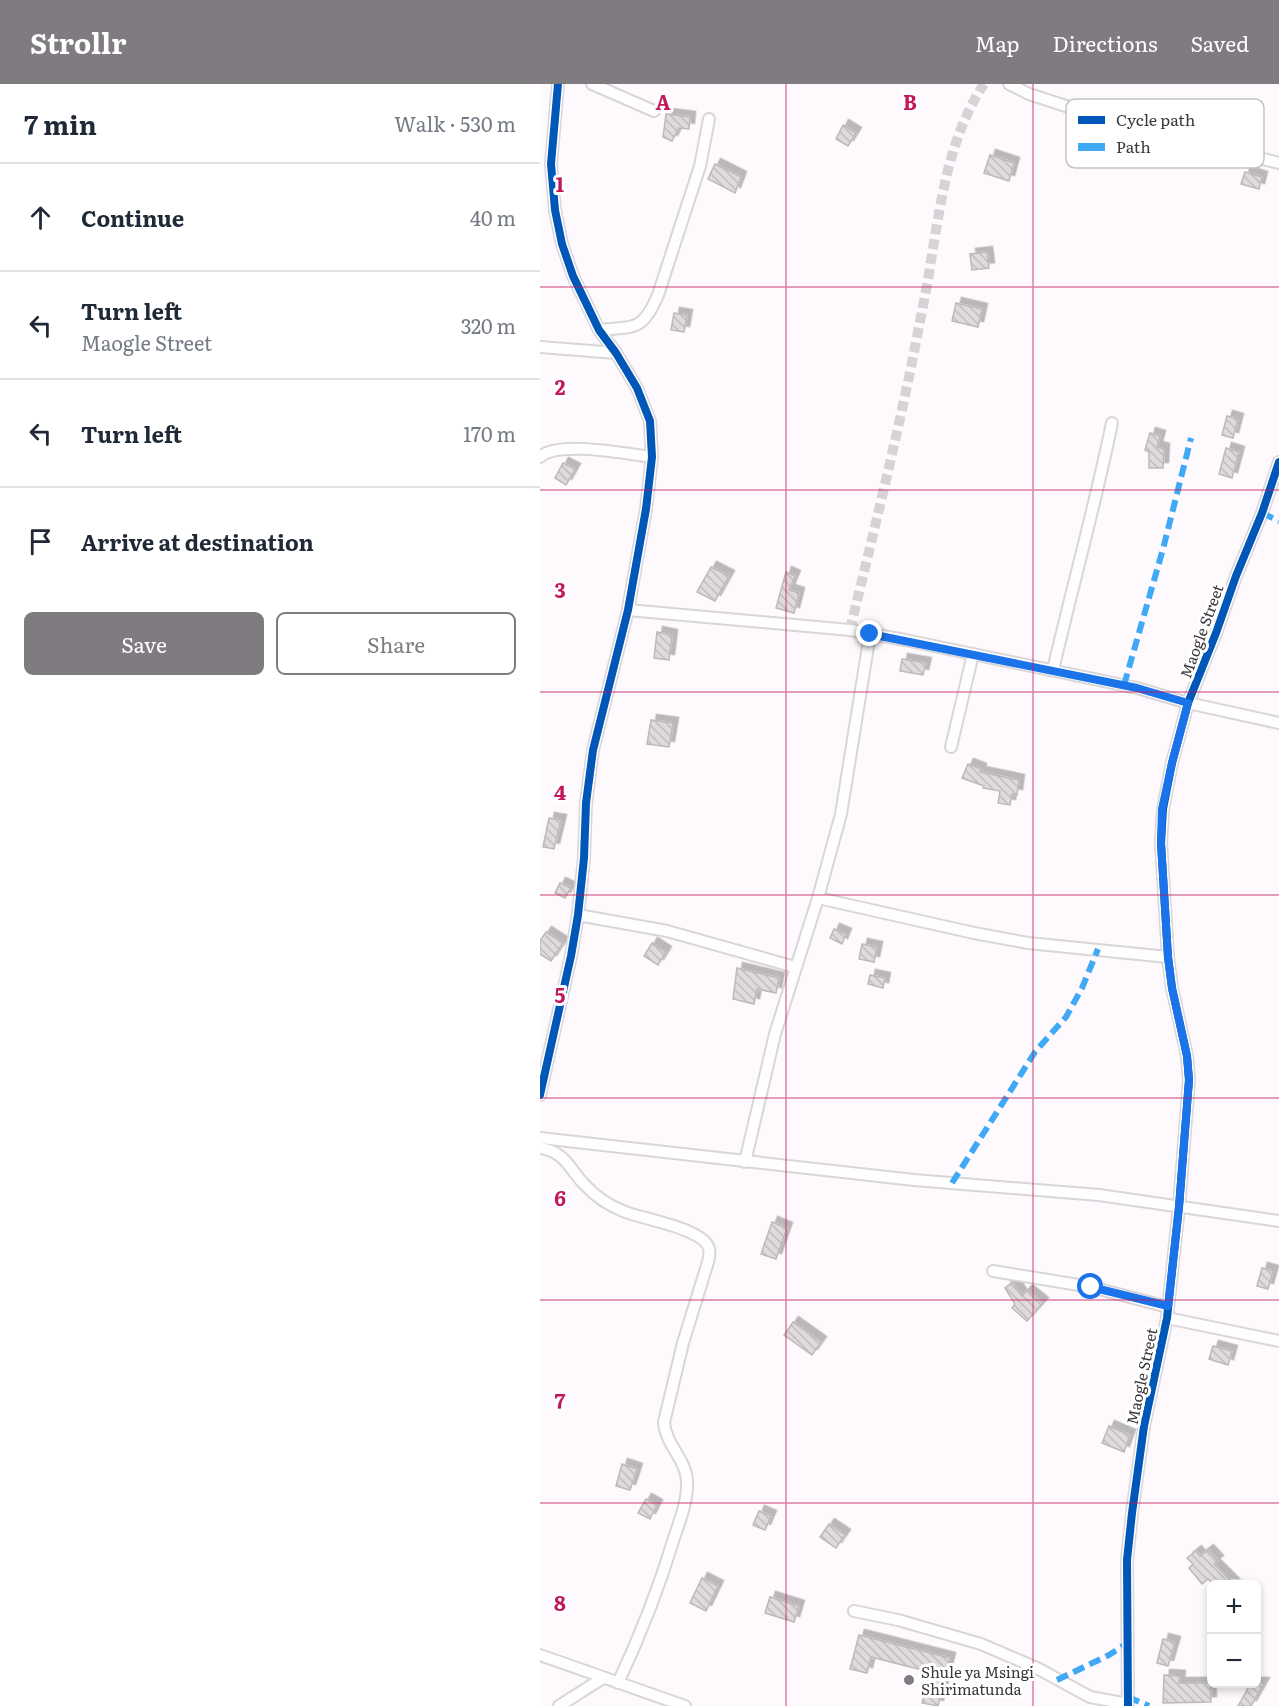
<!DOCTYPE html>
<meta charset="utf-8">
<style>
body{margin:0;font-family:Literata,serif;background:#f6f6f7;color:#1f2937}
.controls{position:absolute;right:18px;bottom:18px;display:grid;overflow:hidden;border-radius:9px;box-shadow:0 3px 9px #0003}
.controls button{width:54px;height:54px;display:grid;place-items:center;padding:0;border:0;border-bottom:2px solid #e0e1e3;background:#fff;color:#1f2937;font:30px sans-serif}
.stop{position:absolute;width:18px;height:18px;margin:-14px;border:4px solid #1a73e8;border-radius:50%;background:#fff}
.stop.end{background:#1a73e8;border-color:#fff;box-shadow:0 2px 6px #0008}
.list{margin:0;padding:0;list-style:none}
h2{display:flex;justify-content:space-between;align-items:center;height:78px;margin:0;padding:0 24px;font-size:26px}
h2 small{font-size:20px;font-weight:400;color:#747a83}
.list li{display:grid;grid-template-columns:39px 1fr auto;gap:18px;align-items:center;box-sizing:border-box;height:108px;padding:0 24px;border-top:2px solid #e0e1e3}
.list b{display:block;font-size:22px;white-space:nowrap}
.list p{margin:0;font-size:20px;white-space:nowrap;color:#747a83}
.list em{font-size:20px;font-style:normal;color:#747a83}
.actions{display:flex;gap:12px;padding:18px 24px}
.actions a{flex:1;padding:14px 0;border:2px solid #807b80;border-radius:9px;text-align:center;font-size:21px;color:#807b80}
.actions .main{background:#807b80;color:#fff}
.icon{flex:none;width:33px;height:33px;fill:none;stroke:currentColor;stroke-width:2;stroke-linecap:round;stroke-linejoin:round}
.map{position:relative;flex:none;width:739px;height:1622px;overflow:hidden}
header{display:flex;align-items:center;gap:36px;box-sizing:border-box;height:84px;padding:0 30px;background:#807b80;color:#fff}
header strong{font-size:28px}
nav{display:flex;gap:33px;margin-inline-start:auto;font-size:21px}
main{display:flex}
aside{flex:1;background:#fff}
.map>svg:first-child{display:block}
</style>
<header>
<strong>Strollr</strong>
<nav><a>Map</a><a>Directions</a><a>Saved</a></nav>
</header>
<main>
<aside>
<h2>7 min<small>Walk · 530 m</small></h2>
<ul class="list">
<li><svg class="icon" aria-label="ahead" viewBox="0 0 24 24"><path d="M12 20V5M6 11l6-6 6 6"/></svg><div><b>Continue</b></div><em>40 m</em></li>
<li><svg class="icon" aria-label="left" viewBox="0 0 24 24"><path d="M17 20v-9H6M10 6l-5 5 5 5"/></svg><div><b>Turn left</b><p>Maogle Street</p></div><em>320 m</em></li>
<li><svg class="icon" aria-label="left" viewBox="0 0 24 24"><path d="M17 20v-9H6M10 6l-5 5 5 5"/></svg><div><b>Turn left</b></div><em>170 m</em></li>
<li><svg class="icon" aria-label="arrive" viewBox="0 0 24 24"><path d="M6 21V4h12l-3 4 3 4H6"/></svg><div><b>Arrive at destination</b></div></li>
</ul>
<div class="actions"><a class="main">Save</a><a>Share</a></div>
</aside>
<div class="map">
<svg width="739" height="1622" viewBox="0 0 739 1622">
<defs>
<pattern id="building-back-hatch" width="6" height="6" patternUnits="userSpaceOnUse" patternTransform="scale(1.5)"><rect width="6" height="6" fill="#e0dbdb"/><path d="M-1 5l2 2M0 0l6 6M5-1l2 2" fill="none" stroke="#c1bdbd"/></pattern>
<filter id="shadow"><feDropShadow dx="5.5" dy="-5.5" stdDeviation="0" flood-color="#0004"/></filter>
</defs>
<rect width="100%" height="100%" fill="#fdf9fd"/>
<g fill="url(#building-back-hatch)" stroke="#bdb9b9" stroke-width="1.5" filter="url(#shadow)">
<polygon points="126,30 150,33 149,45 139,44 132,57 123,53"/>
<polygon points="303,41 316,49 308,62 296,55"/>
<polygon points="450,71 474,79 469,97 444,89"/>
<polygon points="175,80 201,93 195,109 168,95"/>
<polygon points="705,88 722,93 719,105 701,100"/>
<polygon points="447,168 449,184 432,186 430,170"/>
<polygon points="416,219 442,225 438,243 412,237"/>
<polygon points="134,229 147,231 144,248 131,246"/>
<polygon points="687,332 698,335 693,354 682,351"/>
<polygon points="610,349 620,352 617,363 624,365 623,384 609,384 609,368 605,366"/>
<polygon points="686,364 699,368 692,394 679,390"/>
<polygon points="23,379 35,385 26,401 15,394"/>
<polygon points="171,483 189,492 175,517 157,508"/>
<polygon points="246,488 255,492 249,506 259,509 254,529 236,524"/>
<polygon points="117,548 132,551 129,576 114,574"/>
<polygon points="362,575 386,579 383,591 360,587"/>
<polygon points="111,636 133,639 129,663 107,660"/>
<polygon points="428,680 441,685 440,688 479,696 477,711 472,710 470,721 458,719 460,707 443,704 444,702 422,694"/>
<polygon points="9,734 21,736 14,765 3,763"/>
<polygon points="20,799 31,804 25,814 15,809"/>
<polygon points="294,845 306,850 302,860 290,854"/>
<polygon points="6,848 23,859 11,877 0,870 0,857"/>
<polygon points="112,859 126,868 118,881 104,872"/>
<polygon points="322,860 337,863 334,878 319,875"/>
<polygon points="197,884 239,894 236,909 217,905 214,920 193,915"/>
<polygon points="330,891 345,894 343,904 328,900"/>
<polygon points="232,1138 247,1144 236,1175 221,1170"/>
<polygon points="722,1184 733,1187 728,1205 717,1202"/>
<polygon points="473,1198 482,1212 487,1206 503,1219 487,1237 472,1224 475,1220 465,1204"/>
<polygon points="253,1238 281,1258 272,1271 244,1251"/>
<polygon points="673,1262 692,1267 688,1281 669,1275"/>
<polygon points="569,1342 590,1351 584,1368 562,1359"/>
<polygon points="82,1380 97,1385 90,1406 76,1402"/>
<polygon points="106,1415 117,1421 110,1435 98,1429"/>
<polygon points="219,1427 231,1432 225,1446 213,1441"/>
<polygon points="289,1440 305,1451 296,1464 280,1453"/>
<polygon points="668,1466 678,1477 674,1480 694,1500 673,1500 668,1495 662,1500 649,1484 653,1480 647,1474 656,1467 660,1472"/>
<polygon points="162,1494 178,1502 166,1527 150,1519"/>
<polygon points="230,1513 259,1522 254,1538 225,1529"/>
<polygon points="319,1551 410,1574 398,1622 382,1619 390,1588 331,1573 327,1589 310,1585"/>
<polygon points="623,1555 635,1558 628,1582 617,1579"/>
<polygon points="624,1591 640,1592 639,1599 670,1599 671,1618 623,1619"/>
<polygon points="711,1599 724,1599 711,1622 698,1622"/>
</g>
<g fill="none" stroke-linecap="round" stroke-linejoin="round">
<path stroke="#d6d2d6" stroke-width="10" stroke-dasharray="10 5" stroke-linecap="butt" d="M310 546C333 450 357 355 376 258 381 231 387 204 391 177 401 116 409 53 444 0"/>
<g stroke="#d9d5d9" stroke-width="14">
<g id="minor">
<polyline points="52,0 114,27"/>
<polyline points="469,0 489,10 578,39 739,79"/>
<path d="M59 246C95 242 102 248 118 211L160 82 169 35"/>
<polyline points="0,263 76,269"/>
<path d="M0 373C18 356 87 370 112 373"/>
<polyline points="88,526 310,546 365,556 597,604 648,619 739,639"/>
<path d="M513 586C532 504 555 422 572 339"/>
<polyline points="411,663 433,570"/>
<polyline points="278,814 434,849 488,859 628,873"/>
<polyline points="38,831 127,847 255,883"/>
<polyline points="0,1011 31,872 38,831 44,774 46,719 53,666 88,526 106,425 112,373 110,337 97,304 76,269 59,246 33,192 22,160 15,126 11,80 18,0"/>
<polyline points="0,1054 374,1096 559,1111 739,1137"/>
<path d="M0 1064C26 1068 29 1085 45 1101 55 1112 68 1121 83 1127 100 1135 165 1144 169 1165 170 1168 169 1174 168 1178L143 1259 124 1338C125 1360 146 1375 147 1397 148 1416 140 1436 134 1454 119 1504 100 1552 78 1599"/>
<polyline points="205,1078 235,950 278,814 301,730 330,550"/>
<polyline points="453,1187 551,1203 628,1223"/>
<polyline points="627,1234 739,1257"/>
<polyline points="314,1527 358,1536 441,1560 497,1584 550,1613 588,1620"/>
<polyline points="0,1571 145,1622"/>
<polyline points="19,1622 63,1594"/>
<polyline points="588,1622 587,1476 592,1429 604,1342 627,1234 639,1123 649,996 647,972 632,904 628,873 621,759 623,725 632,679 648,619 676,549 696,492 722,429 739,378"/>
</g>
</g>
<use href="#minor" stroke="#fffeff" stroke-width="10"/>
<g stroke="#3fa9f5" stroke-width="6" stroke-dasharray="12 6" stroke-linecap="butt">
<polyline points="722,429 739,437"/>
<polyline points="584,601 623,465 651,354"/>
<polyline points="412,1099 495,968 526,933 542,904 558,865"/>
<polyline points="517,1596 569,1571 589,1558"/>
<polyline points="588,1613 609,1622"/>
</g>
<g stroke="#fff" stroke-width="11">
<g id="cycleway">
<polyline points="0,1011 31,872 38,831 44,774 46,719 53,666 88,526 106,425 112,373 110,337 97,304 76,269 59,246 33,192 22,160 15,126 11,80 18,0"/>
<polyline points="588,1622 587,1476 592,1429 604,1342 627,1234 639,1123 649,996 647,972 632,904 628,873 621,759 623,725 632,679 648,619 676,549 696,492 722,429 739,378"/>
</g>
</g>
<use href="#cycleway" stroke="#0057b8" stroke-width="8"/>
</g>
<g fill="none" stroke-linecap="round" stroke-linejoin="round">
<polyline stroke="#1a73e8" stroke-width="8" points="330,550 597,604 648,619 632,679 622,725 621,759 628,873 632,904 647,972 649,996 639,1123 628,1222 551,1203"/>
</g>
<path fill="none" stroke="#c2185b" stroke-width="1.5" stroke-opacity="0.55" d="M246 0V1622M493 0V1622M0 203H739M0 406H739M0 608H739M0 811H739M0 1014H739M0 1216H739M0 1419H739"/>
<circle fill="#807b80" stroke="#fff" stroke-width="2" cx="369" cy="1596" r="6"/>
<g text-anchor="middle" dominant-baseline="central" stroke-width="6" stroke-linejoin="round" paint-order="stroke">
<g font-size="15" fill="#3c373c" stroke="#fff">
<text transform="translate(661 547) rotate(-70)">Maogle Street</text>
<text transform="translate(601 1292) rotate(-78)">Maogle Street</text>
</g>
<g font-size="15" fill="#3c373c" stroke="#fff" text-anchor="start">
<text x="381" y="1587">Shule ya Msingi<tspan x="381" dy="17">Shirimatunda</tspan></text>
</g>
</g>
<rect x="526" y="15" width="198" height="69" rx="9" fill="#fff" stroke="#c4c3c4" stroke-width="1.5"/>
<rect x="538" y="32" width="27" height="8" fill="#0057b8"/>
<rect x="538" y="59" width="27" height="8" fill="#3fa9f5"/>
<g font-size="16" fill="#3c373c">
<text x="576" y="42">Cycle path</text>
<text x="576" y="69">Path</text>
</g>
<g font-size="20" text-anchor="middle" font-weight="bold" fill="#c2185b" stroke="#fff" stroke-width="6" stroke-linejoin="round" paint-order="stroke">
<text x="123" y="26">A</text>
<text x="370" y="26">B</text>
<text x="20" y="108">1</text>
<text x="20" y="311">2</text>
<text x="20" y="514">3</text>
<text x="20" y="716">4</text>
<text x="20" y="919">5</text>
<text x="20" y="1122">6</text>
<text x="20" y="1325">7</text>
<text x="20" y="1527">8</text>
</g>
</svg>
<div class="controls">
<button>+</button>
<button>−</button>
</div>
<div class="stop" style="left:551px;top:1203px"></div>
<div class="stop end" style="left:330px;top:550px"></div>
</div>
</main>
